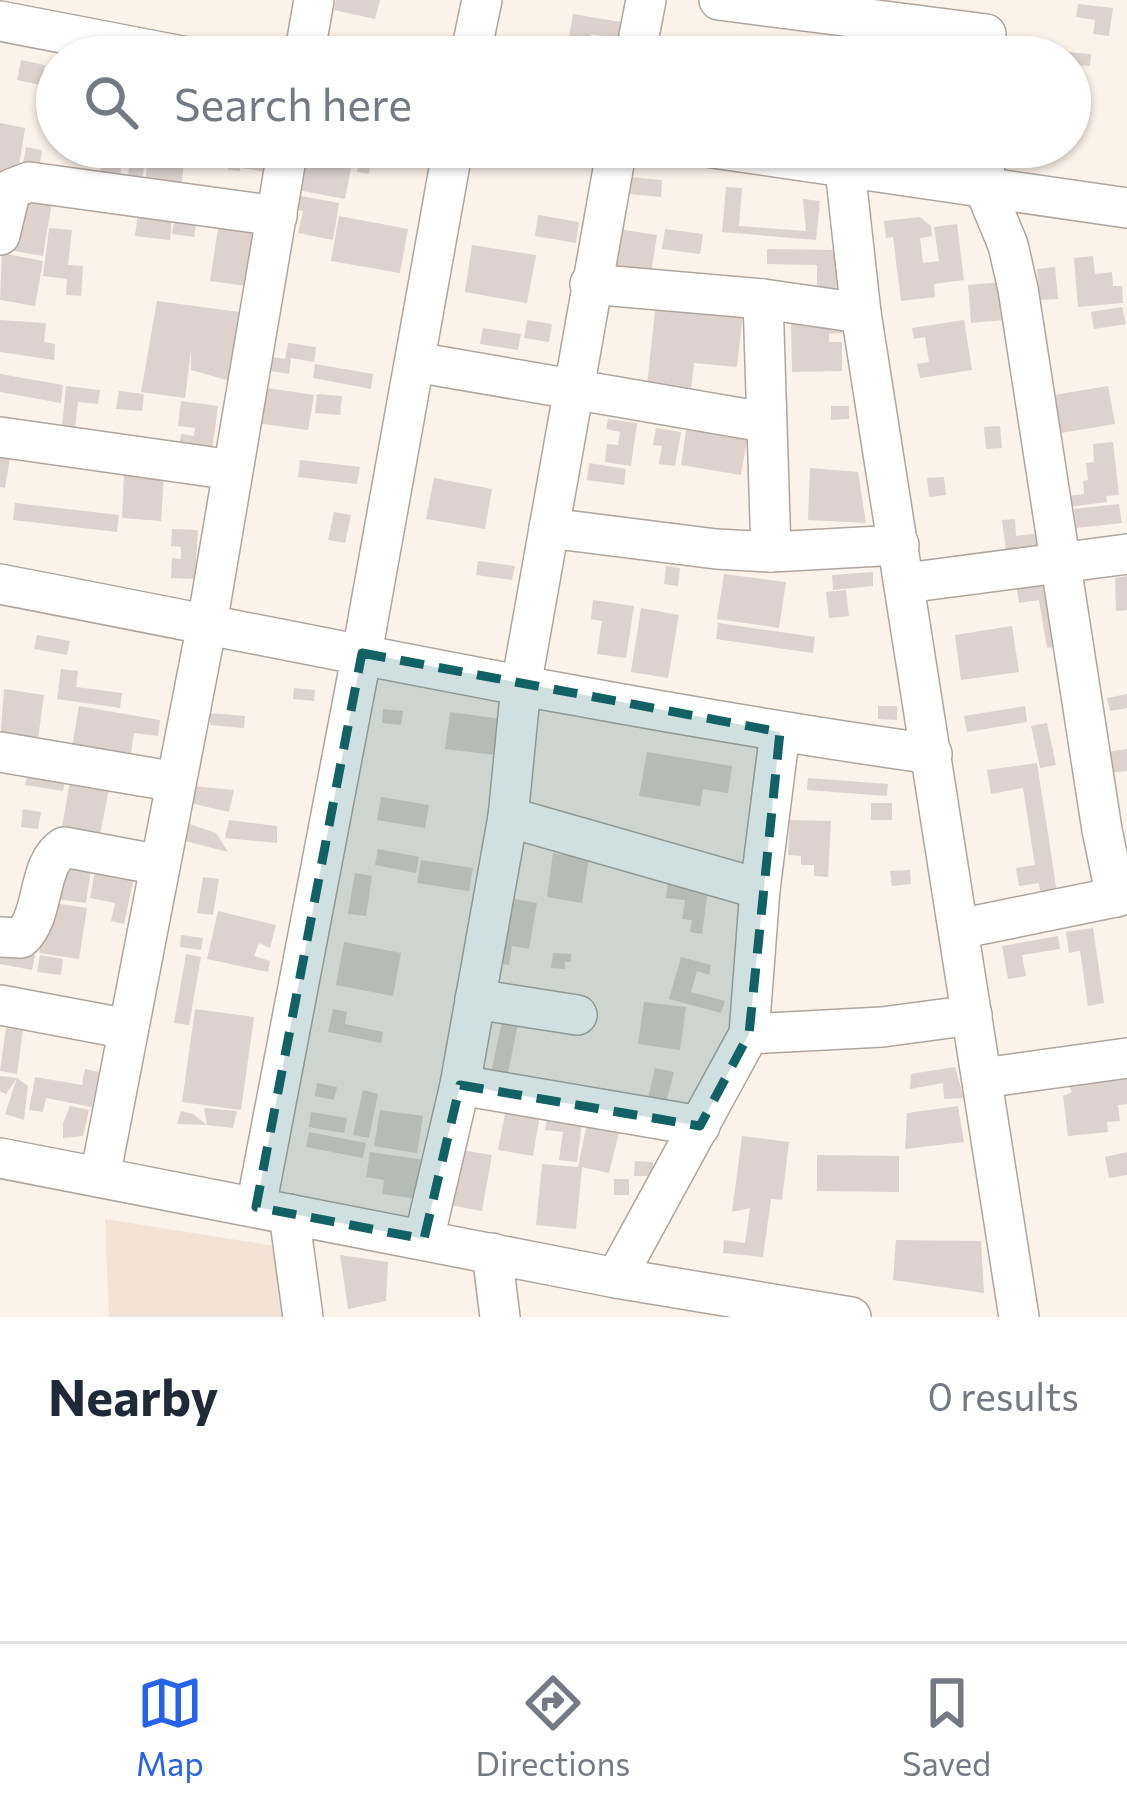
<!DOCTYPE html>
<style>
body{margin:0;font-family:Commissioner,sans-serif;background:#f2f2f3;color:#1f2937}
.list{margin:0;padding:0;list-style:none}
h2{display:flex;justify-content:space-between;align-items:center;height:156px;margin:0;padding:0 48px;font-size:51px}
h2 small{font-size:39px;font-weight:400;color:#747a83}
.icon{flex:none;width:66px;height:66px;fill:none;stroke:currentColor;stroke-width:2;stroke-linecap:round;stroke-linejoin:round}
.map{position:relative;flex:none;width:1127px;height:1317px;overflow:hidden}
.search{position:absolute;background:#fff;box-shadow:0 3px 9px #0004;left:36px;right:36px;top:36px;height:132px;display:flex;align-items:center;gap:30px;box-sizing:border-box;padding:0 42px;border-radius:66px;color:#747a83;font-size:45px}
.sheet{height:324px;background:#fff}
nav{display:flex;justify-content:space-around;align-items:center;box-sizing:border-box;height:168px;border-top:3px solid #e0e1e3;background:#fff;font-size:33px;color:#747a83}
nav a{display:grid;justify-items:center;gap:6px}
nav .on{color:#2563eb}
.map>svg:first-child{display:block}
</style>
<div class="map">
<svg width="1127" height="1317" viewBox="0 0 1127 1317">
<rect width="100%" height="100%" fill="#fbf2ea"/>
<polygon fill="#f2e3d6" points="105,1219 300,1250 301,1317 109,1317"/>
<g fill="#ddd2cd">
<polygon points="336,0 380,0 375,19 334,10"/>
<polygon points="1078,4 1113,8 1109,36 1093,34 1095,20 1076,17"/>
<polygon points="573,14 633,24 630,41 591,34 589,43 615,47 614,57 566,55"/>
<polygon points="414,41 439,44 438,57 406,57"/>
<polygon points="653,47 697,55 697,57 651,57"/>
<polygon points="1029,49 1091,54 1090,66 1070,65 1070,57 1029,57"/>
<polygon points="21,60 45,65 41,85 17,80"/>
<polygon points="0,123 25,128 17,177 0,174"/>
<polygon points="26,147 42,150 39,170 21,175"/>
<polygon points="108,147 146,147 143,177 128,176 130,152 107,150"/>
<polygon points="148,147 185,148 181,192 145,189"/>
<polygon points="306,147 373,150 369,174 357,172 359,158"/>
<polygon points="229,152 241,152 240,171 228,170"/>
<polygon points="244,152 269,155 266,172 242,168"/>
<polygon points="294,152 352,163 345,199 287,188"/>
<polygon points="102,154 122,156 120,178 100,176"/>
<polygon points="630,177 662,180 661,197 629,194"/>
<polygon points="726,187 742,188 739,226 806,231 803,199 820,201 816,240 722,232"/>
<polygon points="13,195 52,202 43,256 3,249"/>
<polygon points="296,195 339,203 333,240 298,233 303,211 294,209"/>
<polygon points="138,213 172,216 170,240 135,236"/>
<polygon points="538,215 579,222 576,243 535,236"/>
<polygon points="175,216 197,218 194,237 172,234"/>
<polygon points="339,216 408,229 400,273 331,261"/>
<polygon points="920,217 931,226 932,236 920,238 923,263 939,261 934,227 957,224 964,280 934,284 935,297 901,301 893,237 886,238 884,221"/>
<polygon points="219,223 255,228 246,286 210,281"/>
<polygon points="49,228 72,230 68,265 83,266 81,296 66,295 67,279 43,276"/>
<polygon points="618,229 657,235 650,280 612,274"/>
<polygon points="665,229 703,234 700,254 662,249"/>
<polygon points="472,245 536,255 527,303 465,292"/>
<polygon points="767,249 837,250 836,299 817,299 817,265 767,264"/>
<polygon points="2,253 43,261 35,306 0,300"/>
<polygon points="1093,256 1095,274 1112,272 1113,286 1122,286 1123,303 1078,307 1074,258"/>
<polygon points="1055,267 1058,299 1040,300 1037,269"/>
<polygon points="1011,281 1015,319 971,323 968,285"/>
<polygon points="157,301 239,312 230,381 191,370 191,350 185,398 141,392"/>
<polygon points="656,303 743,312 737,367 694,363 691,390 647,385"/>
<polygon points="1122,307 1126,324 1094,329 1091,312"/>
<polygon points="0,320 46,323 44,342 55,344 54,360 0,352"/>
<polygon points="527,320 552,324 549,342 524,338"/>
<polygon points="964,320 972,370 920,378 917,364 929,362 925,337 914,339 912,328"/>
<polygon points="844,321 844,333 829,334 829,342 842,342 842,371 792,372 791,322"/>
<polygon points="483,328 521,334 518,350 480,344"/>
<polygon points="288,343 316,347 314,362 291,358 289,374 271,371 273,357 285,359"/>
<polygon points="315,364 373,374 371,389 313,378"/>
<polygon points="0,374 63,385 61,403 0,392"/>
<polygon points="66,386 100,390 98,404 78,402 75,428 62,427"/>
<polygon points="254,386 314,395 308,430 248,422"/>
<polygon points="1108,386 1115,424 1061,433 1054,395"/>
<polygon points="119,391 144,394 142,411 116,409"/>
<polygon points="317,394 342,396 340,415 315,413"/>
<polygon points="181,401 218,406 212,451 179,447 181,434 194,436 195,428 178,426"/>
<polygon points="831,406 849,406 849,419 831,420"/>
<polygon points="608,419 637,423 631,466 605,462 607,444 618,445 620,432 606,429"/>
<polygon points="1000,426 1002,448 986,449 984,427"/>
<polygon points="656,428 681,432 675,466 659,464 662,446 653,445"/>
<polygon points="686,430 747,440 741,475 681,465"/>
<polygon points="1113,442 1119,495 1106,496 1107,502 1067,507 1066,496 1084,494 1083,481 1088,480 1086,463 1094,462 1093,444"/>
<polygon points="0,443 12,445 5,488 0,487"/>
<polygon points="300,460 360,467 357,484 298,477"/>
<polygon points="589,463 626,469 624,485 587,480"/>
<polygon points="810,468 858,472 866,523 808,520"/>
<polygon points="124,475 164,477 161,521 122,518"/>
<polygon points="944,477 946,495 929,497 927,478"/>
<polygon points="434,478 492,489 485,529 426,519"/>
<polygon points="15,503 119,515 117,532 13,520"/>
<polygon points="1119,504 1122,523 1076,528 1074,509"/>
<polygon points="334,512 351,515 345,543 328,540"/>
<polygon points="1015,519 1016,536 1049,532 1052,557 1007,558 1002,520"/>
<polygon points="172,529 198,530 195,579 171,578 172,558 181,559 181,547 171,546"/>
<polygon points="478,561 515,566 512,580 476,575"/>
<polygon points="666,566 680,568 678,586 664,584"/>
<polygon points="873,572 873,586 833,590 832,575"/>
<polygon points="724,574 786,582 779,628 717,619"/>
<polygon points="1127,576 1127,610 1116,611 1115,578"/>
<polygon points="1055,578 1066,645 1047,648 1039,600 1019,603 1016,585"/>
<polygon points="846,590 849,616 829,618 826,592"/>
<polygon points="593,600 634,606 626,658 597,654 602,621 591,619"/>
<polygon points="641,608 679,615 668,678 631,672"/>
<polygon points="718,623 815,637 813,653 716,639"/>
<polygon points="1012,626 1019,672 961,680 955,635"/>
<polygon points="37,635 70,641 67,655 34,649"/>
<polygon points="61,669 78,671 76,687 122,693 120,708 57,699"/>
<polygon points="294,688 315,690 314,701 293,699"/>
<polygon points="4,689 44,695 37,746 0,741"/>
<polygon points="1127,694 1127,708 1110,711 1107,698"/>
<polygon points="79,706 160,720 158,736 134,733 131,753 117,751 116,760 71,753"/>
<polygon points="878,706 897,706 897,720 878,719"/>
<polygon points="1025,706 1027,722 967,732 964,716"/>
<polygon points="383,709 403,711 401,725 382,723"/>
<polygon points="450,712 509,720 504,756 445,749"/>
<polygon points="210,713 245,716 244,728 210,725"/>
<polygon points="1047,723 1056,765 1040,768 1031,726"/>
<polygon points="1127,749 1127,771 1107,773 1105,752"/>
<polygon points="647,752 732,766 728,793 703,789 700,806 639,796"/>
<polygon points="1037,763 1058,899 1042,902 1039,883 1019,886 1016,868 1035,865 1023,788 991,794 987,770"/>
<polygon points="28,772 66,778 63,791 25,785"/>
<polygon points="71,776 110,783 98,845 60,838"/>
<polygon points="808,778 888,784 887,796 807,790"/>
<polygon points="193,786 234,790 229,812 190,803"/>
<polygon points="381,797 429,805 425,828 377,820"/>
<rect x="871" y="803" width="21" height="17"/>
<polygon points="23,809 41,812 38,829 21,827"/>
<polygon points="229,820 277,826 277,843 225,838"/>
<polygon points="790,820 831,821 828,877 814,876 814,865 801,865 801,856 788,855"/>
<polygon points="187,823 216,833 228,852 181,840"/>
<polygon points="378,849 419,857 416,873 375,865"/>
<polygon points="553,853 589,859 582,903 547,897"/>
<polygon points="56,857 92,863 86,903 50,898"/>
<polygon points="421,860 473,868 469,891 417,883"/>
<polygon points="96,865 135,873 124,924 111,921 115,903 90,898"/>
<polygon points="910,870 911,884 892,886 890,871"/>
<polygon points="355,873 372,876 366,916 348,914"/>
<polygon points="203,877 219,879 213,915 197,913"/>
<polygon points="668,882 708,888 702,934 690,932 692,920 682,919 685,900 666,898"/>
<polygon points="498,896 537,903 529,949 512,946 509,965 486,961"/>
<polygon points="47,902 87,908 79,959 39,953"/>
<polygon points="218,911 276,925 270,948 259,943 254,956 270,961 268,972 207,959"/>
<polygon points="1093,928 1104,1003 1088,1006 1080,951 1069,953 1066,932"/>
<polygon points="181,935 203,938 201,950 180,947"/>
<polygon points="1058,936 1060,949 1022,955 1026,976 1008,979 1002,946"/>
<polygon points="344,942 401,953 393,996 336,985"/>
<polygon points="0,949 35,955 32,970 0,964"/>
<polygon points="553,953 571,954 571,962 565,962 565,969 551,968"/>
<polygon points="186,954 201,957 189,1025 174,1023"/>
<polygon points="40,955 63,959 61,975 37,972"/>
<polygon points="681,957 711,965 709,975 697,971 691,992 725,1001 721,1013 669,999"/>
<polygon points="644,1002 686,1007 680,1050 638,1044"/>
<polygon points="195,1009 254,1017 241,1110 182,1102"/>
<polygon points="333,1009 347,1012 345,1024 383,1032 381,1043 328,1032"/>
<polygon points="502,1021 518,1024 506,1082 490,1078"/>
<polygon points="6,1028 23,1030 17,1074 0,1071"/>
<polygon points="955,1067 964,1098 944,1099 943,1083 910,1089 911,1074"/>
<polygon points="655,1068 674,1072 665,1107 647,1103"/>
<polygon points="85,1069 99,1072 92,1107 46,1098 43,1112 29,1110 35,1077 82,1085"/>
<polygon points="1127,1069 1127,1104 1118,1105 1120,1121 1107,1122 1108,1132 1068,1136 1063,1096 1072,1092 1064,1076"/>
<polygon points="0,1076 17,1078 28,1086 24,1120 5,1114 17,1078 6,1094 0,1091"/>
<polygon points="317,1083 337,1087 334,1100 315,1096"/>
<polygon points="363,1090 378,1094 369,1138 353,1135"/>
<polygon points="507,1103 541,1109 533,1156 498,1150"/>
<polygon points="70,1106 89,1110 83,1136 63,1138 63,1123"/>
<polygon points="958,1106 964,1142 905,1149 907,1113"/>
<polygon points="204,1108 237,1111 233,1128 207,1125"/>
<polygon points="380,1110 423,1116 417,1153 374,1146"/>
<polygon points="181,1111 193,1114 207,1125 177,1124"/>
<polygon points="548,1111 583,1115 577,1162 559,1160 563,1132 545,1130"/>
<polygon points="311,1112 347,1118 344,1133 309,1127"/>
<polygon points="588,1119 621,1124 609,1173 582,1167 576,1229 536,1225 542,1164 578,1167"/>
<polygon points="309,1132 366,1143 363,1158 306,1147"/>
<polygon points="742,1136 789,1142 782,1200 771,1199 763,1257 723,1253 724,1240 745,1243 750,1208 732,1212"/>
<polygon points="455,1149 492,1155 482,1211 445,1204"/>
<polygon points="370,1152 424,1160 418,1199 382,1194 384,1180 366,1177"/>
<polygon points="1127,1152 1127,1175 1109,1178 1105,1157"/>
<polygon points="817,1155 899,1156 899,1192 817,1191"/>
<polygon points="635,1161 653,1162 653,1176 634,1176"/>
<rect x="614" y="1179" width="15" height="16"/>
<polygon points="896,1240 981,1241 984,1293 893,1280"/>
<polygon points="340,1255 388,1262 386,1301 348,1309"/>
</g>
<g fill="none" stroke-linecap="round" stroke-linejoin="round">
<g stroke="#aea69e" stroke-width="42">
<g id="minor">
<polyline points="719,0 986,34"/>
<polyline points="0,21 187,57"/>
<polyline points="304,57 314,0"/>
<polyline points="470,57 482,0"/>
<polyline points="635,57 646,0"/>
<polyline points="706,147 1127,208"/>
<polyline points="985,147 984,187 1008,245 1018,289 1102,830 1116,897 1127,893"/>
<polyline points="845,169 861,313 1019,1317"/>
<polyline points="0,235 11,189 29,182 277,216"/>
<polyline points="590,284 763,299 861,313"/>
<polyline points="763,299 771,552"/>
<polyline points="415,362 764,422"/>
<polyline points="0,437 233,470"/>
<polyline points="549,528 716,549 771,552 899,545"/>
<polyline points="906,583 1127,554"/>
<path d="M0 584C310 644 620 710 932 754"/>
<polyline points="0,752 176,782"/>
<polyline points="508,817 760,889"/>
<polyline points="959,929 1116,897"/>
<path d="M0 937 21 938C46 915 36 865 64 847L160 865"/>
<polyline points="475,999 577,1015"/>
<polyline points="0,1005 128,1029"/>
<polyline points="749,1034 760,889 780,732"/>
<polyline points="983,1078 1127,1058"/>
<polyline points="460,1085 700,1126"/>
<polyline points="0,1158 616,1278 851,1317"/>
<polyline points="100,1177 207,624 288,147"/>
<polyline points="256,1207 362,653 453,147"/>
<polyline points="289,1214 303,1317"/>
<polyline points="424,1239 460,1085 508,817 521,686 617,147"/>
<polyline points="492,1253 500,1317"/>
<polyline points="616,1278 749,1034 882,1027 972,1015"/>
</g>
</g>
<use href="#minor" stroke="#fff" stroke-width="39"/>
</g>
<path fill="#126265" fill-opacity="0.2" stroke="#126265" stroke-width="9" stroke-dasharray="24 15" stroke-linejoin="round" d="M362 653 780 732 749 1034 700 1126 460 1085 424 1239 256 1207Z"/>
</svg>
<div class="search"><svg class="icon" aria-label="search" viewBox="0 0 24 24"><circle cx="10" cy="10" r="6"/><path d="M15 15l6 6"/></svg>Search here</div>
</div>
<section class="sheet">
<h2>Nearby<small>0 results</small></h2>
<ul class="list">
</ul>
</section>
<nav>
<a class="on"><svg class="icon" aria-label="map" viewBox="0 0 24 24"><path d="M3 6l6-2 6 2 6-2v14l-6 2-6-2-6 2zM9 4v14M15 6v14"/></svg>Map</a>
<a><svg class="icon" aria-label="directions" viewBox="0 0 24 24"><path d="M12 3l9 9-9 9-9-9zM9 14v-3h6M13 9l2 2-2 2"/></svg>Directions</a>
<a><svg class="icon" aria-label="saved" viewBox="0 0 24 24"><path d="M7 4h10v16l-5-4-5 4z"/></svg>Saved</a>
</nav>
